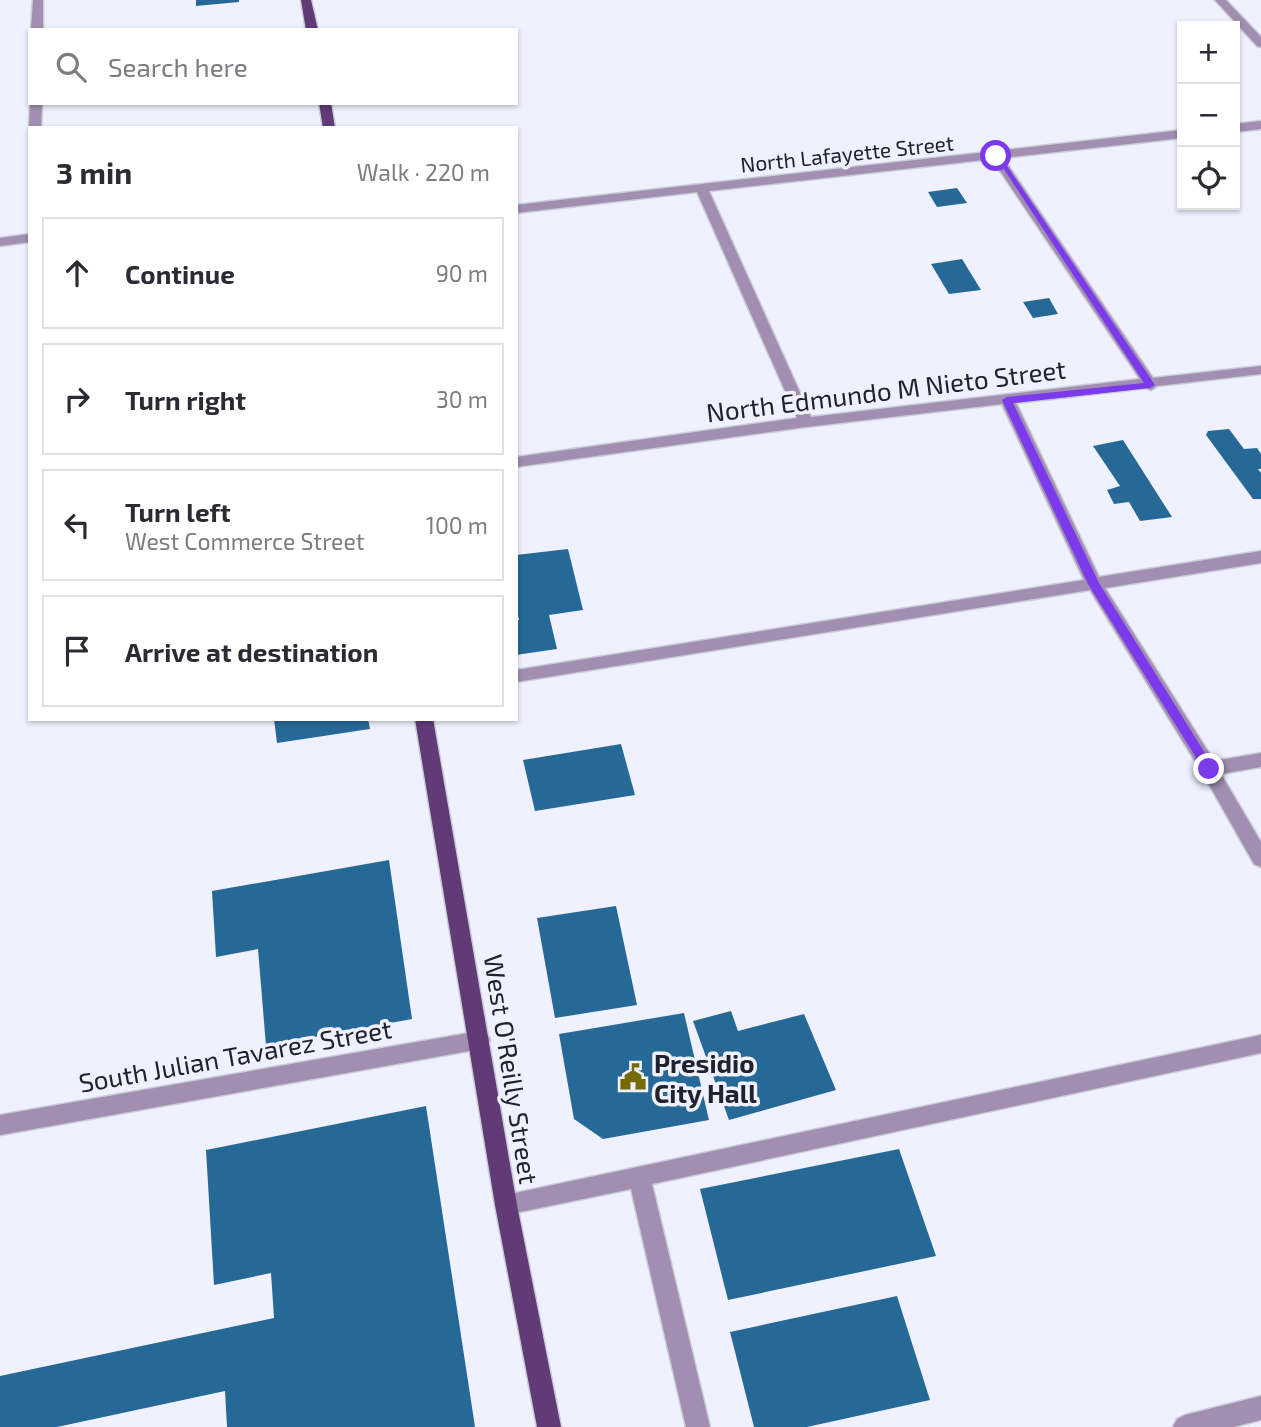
<!DOCTYPE html>
<meta charset="utf-8">
<style>
body{margin:0;font-family:"Exo 2",sans-serif;background:#f7f7f7;color:#2b2b33}
.controls{position:absolute;right:21px;top:21px;display:grid;overflow:hidden;border-radius:0px;box-shadow:0 2px 5px #0004}
.controls button{width:63px;height:63px;display:grid;place-items:center;padding:0;border:0;border-bottom:2px solid #e1e1e2;background:#fff;color:#2b2b33;font:35px sans-serif}
.stop{position:absolute;width:21px;height:21px;margin:-16px;border:5px solid #7c3aed;border-radius:50%;background:#fff}
.stop.end{background:#7c3aed;border-color:#fff;box-shadow:0 2px 7px #0008}
.list{margin:0;padding:0;list-style:none}
h2{display:flex;justify-content:space-between;align-items:center;height:91px;margin:0;padding:0 28px;font-size:30px}
h2 small{font-size:23px;font-weight:400;color:#7c7c81}
.list li{display:grid;grid-template-columns:46px 1fr auto;gap:21px;align-items:center;box-sizing:border-box;height:112px;margin:0 14px 14px;padding:0 14px;border:2px solid #e1e1e2;border-radius:0px}
.list b{display:block;font-size:26px;white-space:nowrap}
.list p{margin:0;font-size:23px;white-space:nowrap;color:#7c7c81}
.list em{font-size:23px;font-style:normal;color:#7c7c81}
.icon{flex:none;width:38px;height:38px;fill:none;stroke:currentColor;stroke-width:2;stroke-linecap:round;stroke-linejoin:round}
.map{position:relative;flex:none;width:1261px;height:1427px;overflow:hidden}
.search{position:absolute;background:#fff;box-shadow:0 2px 5px #0004;left:28px;top:28px;width:490px;height:77px;display:flex;align-items:center;gap:18px;box-sizing:border-box;padding:0 24px;border-radius:0px;color:#7c7c81;font-size:26px}
.panel{position:absolute;background:#fff;box-shadow:0 2px 5px #0004;left:28px;top:126px;width:490px;height:595px;border-radius:0px}
.map>svg:first-child{display:block}
</style>
<div class="map">
<svg width="1261" height="1427" viewBox="0 0 1261 1427">
<rect width="100%" height="100%" fill="#eff1fe"/>
<g fill="#266996">
<polygon points="196,0 239,0 239,2 196,6"/>
<polygon points="957,188 967,203 937,207 928,192"/>
<polygon points="962,259 981,290 949,294 931,264"/>
<polygon points="1049,298 1058,314 1033,318 1023,302"/>
<polygon points="1229,429 1244,449 1257,448 1261,454 1261,469 1258,469 1261,473 1261,499 1253,499 1206,435 1208,431"/>
<polygon points="1123,440 1172,517 1140,521 1129,502 1114,504 1107,490 1120,486 1093,446"/>
<polygon points="568,549 583,610 549,615 557,649 516,655 516,620 519,620 516,607 516,555"/>
<polygon points="274,719 368,719 370,729 277,743"/>
<polygon points="621,744 635,795 535,811 523,760"/>
<polygon points="389,860 412,1019 266,1046 258,949 216,957 212,891"/>
<polygon points="616,906 637,1005 555,1018 537,918"/>
<polygon points="731,1011 738,1031 804,1014 836,1090 729,1120 693,1021"/>
<polygon points="684,1013 709,1120 603,1139 574,1119 559,1034"/>
<polygon points="426,1106 475,1427 227,1427 225,1391 57,1427 0,1427 0,1376 274,1318 271,1273 214,1285 206,1150"/>
<polygon points="899,1149 936,1256 728,1300 700,1189"/>
<polygon points="897,1296 930,1400 807,1427 754,1427 730,1332"/>
</g>
<g fill="none" stroke-linecap="round" stroke-linejoin="round">
<g stroke="#caccd8" stroke-width="3">
<g id="minor">
<polygon points="33,0 43,0 43,30 31,30"/>
<polygon points="1215,0 1226,0 1261,37 1261,47 1257,46"/>
<polygon points="30,103 42,103 41,128 29,128"/>
<polygon points="1261,121 1261,129 1235,132 1235,124"/>
<path d="M1182 130V138L1003 158 1153 378 1261 366V374L1157 386 1151 390 1146 388 1016 403 1099 577 1261 551V563L1105 588 1214 761 1261 753V767L1221 774 1261 842V867L1254 864 1203 774 1090 590 516 682V670L1084 580 1002 404 806 427 516 467V457L797 418 697 192 516 213V205ZM992 159 1140 379 811 417 709 191Z"/>
<polygon points="30,234 30,242 0,246 0,238"/>
<polygon points="480,1031 487,1034 490,1040 487,1046 480,1049 0,1135 0,1115"/>
<polygon points="1261,1035 1261,1053 652,1184 710,1427 686,1427 631,1189 506,1215 498,1212 495,1205 498,1198 506,1195"/>
<polygon points="1261,1396 1261,1420 1233,1427 1173,1427 1177,1419 1185,1415"/>
</g>
</g>
<g stroke="#caccd8" stroke-width="3">
<g id="major">
<polygon points="301,0 311,0 318,30 306,30"/>
<polygon points="319,103 331,103 335,128 323,128"/>
<polygon points="415,719 433,719 517,1205 561,1427 537,1427 495,1205"/>
</g>
</g>
<use href="#minor" fill="#a28eb1" fill-rule="evenodd"/>
<use href="#major" fill="#603b77" fill-rule="evenodd"/>
</g>
<polygon fill="#7c3aed" points="994,154 999,154 1155,385 1150,388 1013,403 1099,583 1213,766 1213,772 1205,772 1088,584 1002,400 1007,397 1144,383"/>
<defs>
<g id="civic-bare" transform="scale(2.1)"><path d="M-.6-6.5H3V-4.5H.6V-3L4-1V1h2V6H-6V1h2V-1L-.6-3ZM-1.2 2.5V6h2.4V2.5Z" fill="#746b05" stroke="#eff1fe" stroke-width="2.5" paint-order="stroke"/></g>
</defs>
<g fill-rule="evenodd">
<use href="#civic-bare" x="633" y="1077"/>
</g>
<g text-anchor="middle" dominant-baseline="central" stroke-width="7" stroke-linejoin="round" paint-order="stroke">
<g font-size="21" fill="#20222d" stroke="#eff1fe">
<text transform="translate(847 153) rotate(-6)">North Lafayette Street</text>
</g>
<g font-size="26" fill="#20222d" stroke="#eff1fe">
<text transform="translate(886 390) rotate(-7)">North Edmundo M Nieto Street</text>
<text transform="translate(235 1055) rotate(-10)">South Julian Tavarez Street</text>
<text transform="translate(512 1069) rotate(81)">West O'Reilly Street</text>
</g>
<g font-size="26" font-weight="bold" fill="#20222d" stroke="#eff1fe" text-anchor="start">
<text x="654" y="1062">Presidio<tspan x="654" dy="30">City Hall</tspan></text>
</g>
</g>
</svg>
<div class="controls">
<button>+</button>
<button>−</button>
<button><svg class="icon" aria-label="locate" viewBox="0 0 24 24"><circle cx="12" cy="12" r="6"/><path d="M12 2v4M12 18v4M2 12h4M18 12h4"/></svg></button>
</div>
<div class="stop" style="left:996px;top:156px"></div>
<div class="stop end" style="left:1209px;top:769px"></div>
<div class="search"><svg class="icon" aria-label="search" viewBox="0 0 24 24"><circle cx="10" cy="10" r="6"/><path d="M15 15l6 6"/></svg>Search here</div>
<section class="panel">
<h2>3 min<small>Walk · 220 m</small></h2>
<ul class="list">
<li><svg class="icon" aria-label="ahead" viewBox="0 0 24 24"><path d="M12 20V5M6 11l6-6 6 6"/></svg><div><b>Continue</b></div><em>90 m</em></li>
<li><svg class="icon" aria-label="right" viewBox="0 0 24 24"><path d="M7 20v-9h11M14 6l5 5-5 5"/></svg><div><b>Turn right</b></div><em>30 m</em></li>
<li><svg class="icon" aria-label="left" viewBox="0 0 24 24"><path d="M17 20v-9H6M10 6l-5 5 5 5"/></svg><div><b>Turn left</b><p>West Commerce Street</p></div><em>100 m</em></li>
<li><svg class="icon" aria-label="arrive" viewBox="0 0 24 24"><path d="M6 21V4h12l-3 4 3 4H6"/></svg><div><b>Arrive at destination</b></div></li>
</ul>
</section>
</div>
